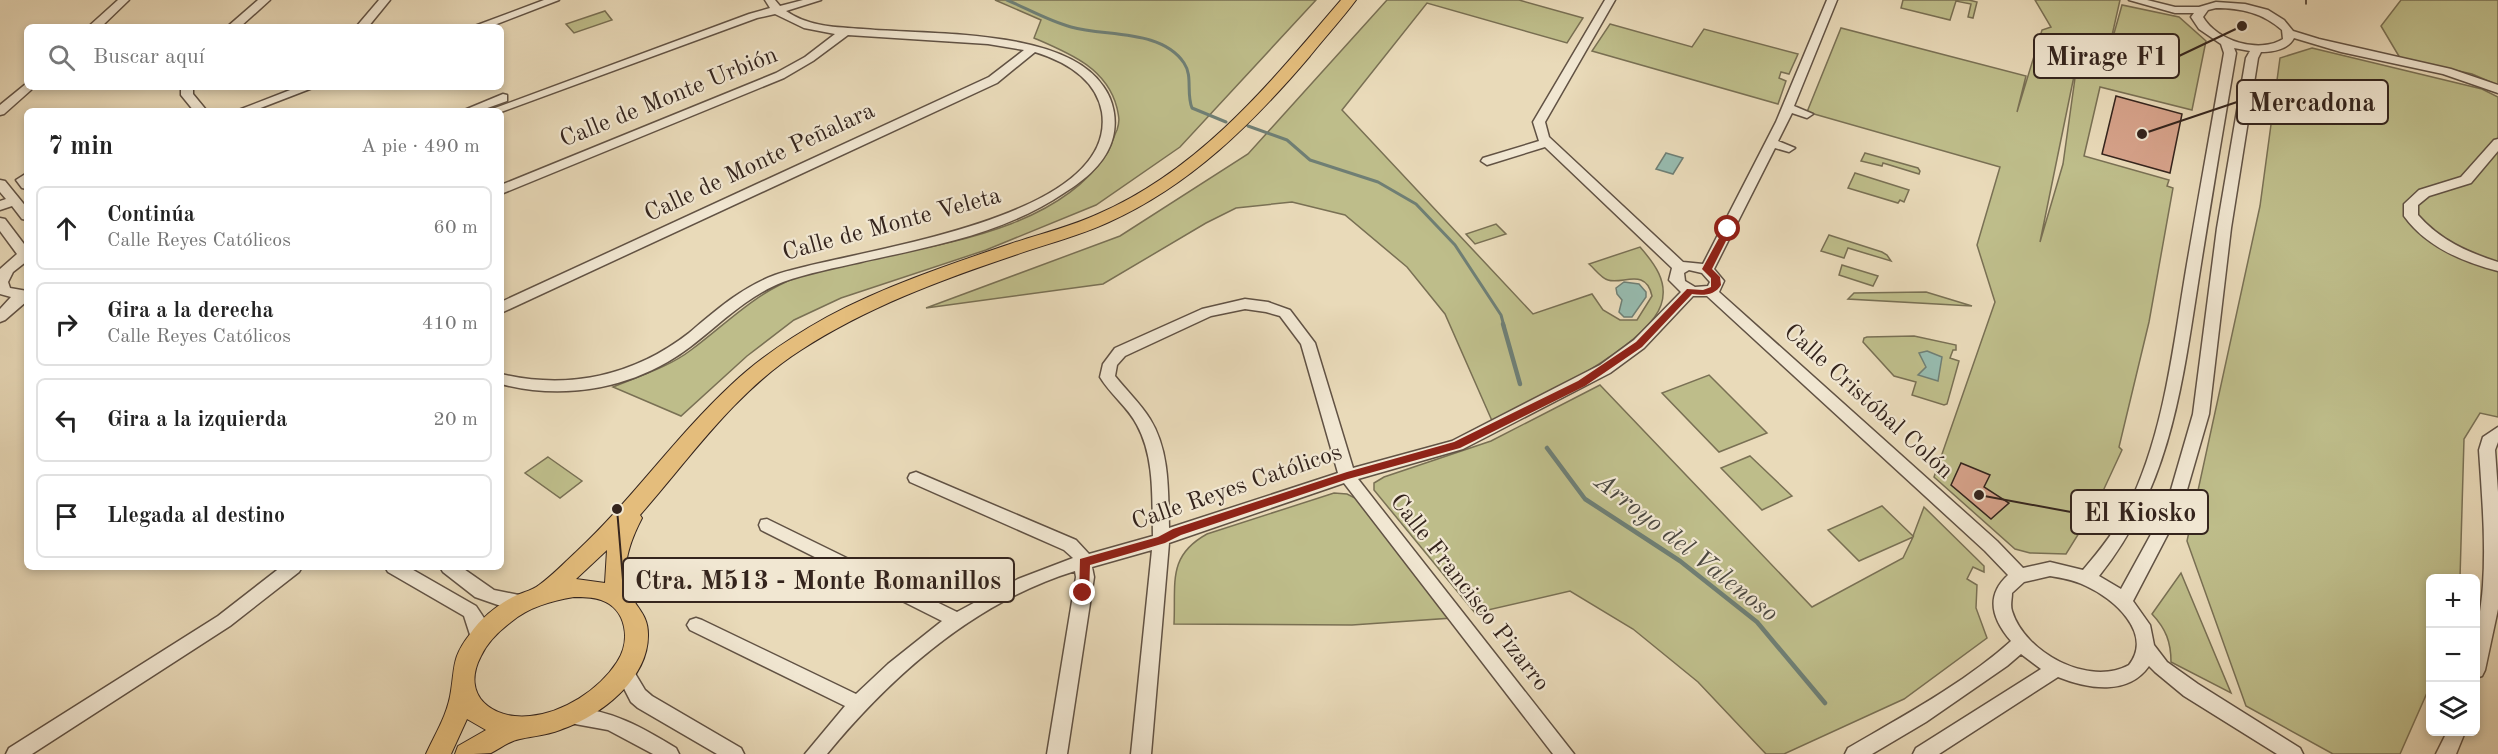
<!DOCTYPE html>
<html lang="es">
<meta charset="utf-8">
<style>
body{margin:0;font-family:"Old Standard TT",serif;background:#f2f2f2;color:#222}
.controls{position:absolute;right:18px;bottom:18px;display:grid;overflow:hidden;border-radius:9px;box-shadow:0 3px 9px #0003}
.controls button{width:54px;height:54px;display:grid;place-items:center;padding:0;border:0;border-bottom:2px solid #e0e0e0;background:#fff;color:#222;font:30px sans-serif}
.stop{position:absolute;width:18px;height:18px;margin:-14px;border:4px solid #8f2418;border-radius:50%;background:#fff}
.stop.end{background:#8f2418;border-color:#fff;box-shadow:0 2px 6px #0008}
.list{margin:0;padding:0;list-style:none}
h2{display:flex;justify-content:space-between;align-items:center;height:78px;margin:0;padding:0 24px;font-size:26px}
h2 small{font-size:20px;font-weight:400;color:#767676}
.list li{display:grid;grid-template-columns:39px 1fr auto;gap:18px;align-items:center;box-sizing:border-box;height:84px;margin:0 12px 12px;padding:0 12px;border:2px solid #e0e0e0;border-radius:9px}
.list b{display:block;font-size:22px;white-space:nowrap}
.list p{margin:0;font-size:20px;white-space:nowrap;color:#767676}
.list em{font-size:20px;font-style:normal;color:#767676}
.icon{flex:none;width:33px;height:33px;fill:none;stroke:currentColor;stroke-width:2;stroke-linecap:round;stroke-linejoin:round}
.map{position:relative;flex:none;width:2498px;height:754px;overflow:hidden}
.search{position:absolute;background:#fff;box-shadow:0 3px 9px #0003;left:24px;top:24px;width:480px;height:66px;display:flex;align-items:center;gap:15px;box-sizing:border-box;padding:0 21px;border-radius:9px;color:#767676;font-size:22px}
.panel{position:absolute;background:#fff;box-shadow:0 3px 9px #0003;left:24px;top:108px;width:480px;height:462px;border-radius:9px}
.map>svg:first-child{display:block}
</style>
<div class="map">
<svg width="2498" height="754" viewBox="0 0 2498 754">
<rect width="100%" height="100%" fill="#e9dab9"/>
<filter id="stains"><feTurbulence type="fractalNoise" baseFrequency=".00333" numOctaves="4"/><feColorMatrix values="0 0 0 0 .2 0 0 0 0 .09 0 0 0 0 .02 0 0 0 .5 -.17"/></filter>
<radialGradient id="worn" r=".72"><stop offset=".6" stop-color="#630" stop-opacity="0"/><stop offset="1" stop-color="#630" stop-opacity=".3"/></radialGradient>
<g fill="#bebd8a" stroke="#797054" stroke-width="1.5" fill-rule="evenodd">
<path d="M995 0H1316L1180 147 1096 205 986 250 841 298 794 320 747 356 681 416 613 387C639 376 669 367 691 350 726 324 754 294 795 278 811 272 828 269 844 265 929 245 1053 234 1106 155 1111 148 1113 138 1117 130 1120 121 1119 117 1117 108 1107 68 1069 53 1034 38L1041 20Z"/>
<path d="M1387 0H1519L1583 18 1567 43 1427 3 1342 110 1533 314 1592 294 1603 310 1620 320H1637L1652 296C1646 267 1622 285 1608 280 1601 278 1595 269 1589 264L1640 247C1654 263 1669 282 1661 305 1647 347 1533 401 1493 423L1445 314 1407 267 1345 215 1292 202 1236 208 1206 223 1103 284 926 308 1120 236 1248 154Z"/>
<polygon points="1903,0 1969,0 1977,2 1973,18 1968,17 1971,4 1956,1 1950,20 1901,8"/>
<path d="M2035 0H2120L2106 62 2122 5 2179 17 2206 41 2192 110 2100 87 2084 156 2169 180 2167 186 2173 188 2149 322 2119 447 2122 450 2097 504 2066 554 2030 553 2015 549 1934 477 1995 302 1977 245 2000 167 1807 112 1841 28 2026 76 2017 112 2042 30 2051 27ZM2076 71 2063 164 2040 242 2075 71Z"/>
<polygon points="2401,0 2498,0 2498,85 2472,74 2400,58 2381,26"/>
<polygon points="605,11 612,20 574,33 566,24"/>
<polygon points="1610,24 1692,47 1704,29 1798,54 1789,74 1781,72 1779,78 1786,81 1778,104 1592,51"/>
<polygon points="2312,48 2482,89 2498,97 2498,417 2480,413 2464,439 2460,578 2430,578 2430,686 2400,754 2333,754 2246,706 2187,541 2260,206 2280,58"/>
<polygon points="1865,153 1918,168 1920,171 1919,174 1883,163 1882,166 1861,161"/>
<polygon points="1855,173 1909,190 1904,202 1900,200 1898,203 1848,188"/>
<polygon points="1496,224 1506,234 1475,244 1466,234"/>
<polygon points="1829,235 1882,252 1887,255 1891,261 1848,248 1844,258 1821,251"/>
<polygon points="1842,265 1878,276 1873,286 1839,275"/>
<polygon points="1926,292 1972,306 1848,299 1854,293"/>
<polygon points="1914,336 1956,345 1956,350 1953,350 1950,358 1959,361 1947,404 1944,405 1912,395 1916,382 1894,376 1863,342 1864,338 1867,337"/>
<polygon points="1709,375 1767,433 1719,452 1662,393"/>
<polygon points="1600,385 1812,607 1903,558 1913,537 1859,561 1828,530 1882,506 1913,536 1924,507 1984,566 1984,572 1973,567 1967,579 1977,585 1976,608 1987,638 1904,699 1784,754 1766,754 1698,682 1633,629 1570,591 1475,613 1374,490 1374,483 1384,477 1491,441"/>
<polygon points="1750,456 1792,496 1762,510 1721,468"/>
<polygon points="548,457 582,481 560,498 525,473"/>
<path d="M1334 493 1347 494 1357 499 1452 618 1352 625 1174 624C1176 583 1167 556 1207 534Z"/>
<path d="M2181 573 2231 693 2171 662C2171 642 2166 629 2152 614Z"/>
</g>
<g fill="#97bbaf" stroke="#6f7f75" stroke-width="1.5">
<polygon points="1666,153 1683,158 1673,174 1656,169"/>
<polygon points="1624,282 1639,284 1646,292 1646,297 1632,317 1624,317 1619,312 1622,300 1617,294 1616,288"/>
<polygon points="1927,351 1942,357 1938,381 1918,375 1926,367 1919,353"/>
</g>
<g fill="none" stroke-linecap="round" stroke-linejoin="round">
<g stroke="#6f7f75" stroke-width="3">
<path d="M1007 0C1028 9 1049 21 1071 27 1106 37 1161 29 1184 63 1193 76 1186 93 1192 108L1226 122"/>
<polyline points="1248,126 1287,140 1310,160 1378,182 1416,204 1455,245 1501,315 1504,326"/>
</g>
<g stroke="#6f7f75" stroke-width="4.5">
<polyline points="1503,324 1520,384"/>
<polyline points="1547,448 1585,499 1680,561 1757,622 1825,703"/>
</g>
</g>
<g fill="#d6a28a" stroke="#34241d" stroke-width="1.5">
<polygon points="2116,96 2182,114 2170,173 2102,154"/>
<polygon points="1961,463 1990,475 1984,487 2009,503 1991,519 1951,485"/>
</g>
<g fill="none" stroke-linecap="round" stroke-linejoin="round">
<g stroke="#615244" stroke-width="3">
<g id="minor">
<polygon points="118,0 129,0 101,27 88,27"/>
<polygon points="258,0 270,0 240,27 227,27"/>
<polygon points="379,0 390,0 368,27 356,27"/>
<polygon points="544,0 559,0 489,27 472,27"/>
<path d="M765 0H775L780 6 803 0H821L786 11C809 27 836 27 863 29 928 35 1064 28 1103 86 1114 101 1117 120 1113 137 1107 162 1085 180 1064 193 1003 234 932 246 861 262 835 268 808 273 783 282 747 296 720 324 690 347 636 388 566 401 501 384V374C568 390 634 376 689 333 715 311 742 287 775 275 846 250 1119 223 1102 112 1096 78 1064 61 1035 52L997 83 501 313V302L989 77 1024 50 988 44 848 35 813 61 784 78 501 194V185L776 73 805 57 835 34 804 28 775 14 757 18 501 112 487 111 749 14 770 8Z"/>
<path d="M1605 0H1615L1545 122 1549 137 1683 262 1703 264 1776 122 1827 0H1837L1794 106 1813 114 1807 118 1792 113 1778 141 1795 148 1789 152 1775 148 1714 269 1724 281 1719 292 1997 541 2023 568 2050 562 2083 570C2100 550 2116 530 2128 507 2165 431 2173 346 2187 264 2199 194 2212 123 2224 53L2221 44 2199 29 2191 17 2194 13H2175L2129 0H2147L2175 7H2199L2216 2 2245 4 2268 10 2284 20 2293 31 2319 39 2451 69 2498 85V93L2443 74 2341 52 2294 38C2289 49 2273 52 2261 52L2258 58 2231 228 2209 414 2182 507 2133 601 2150 625 2154 645 2167 662 2198 684 2300 748 2303 754H2277L2184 696 2155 672 2149 666C2128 696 2088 689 2058 677L1939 754H1913L1916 748 2041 669 2021 654 2007 666 1926 722 1872 754H1845L1848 748C1903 716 1963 684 2011 641 1992 619 1985 596 2008 575L1985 551 1707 296H1693L1644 348 1610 373 1463 449 1358 479 1574 754H1553L1344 483 1169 543 1151 754H1131L1152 550 1092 567 1094 577 1067 754H1047L1076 577 1075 571C975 602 893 674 827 754H805L845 706 690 630 687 625 690 620 696 618 702 620 856 694 888 664 942 621 761 530 759 525 761 520 767 519 957 612 1018 579 1073 558 1064 550 910 482 908 478 910 474 916 472 1076 540 1089 554 1153 536C1152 499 1155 458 1137 425 1128 407 1110 394 1100 377L1103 364 1115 348 1202 309 1245 299 1268 302 1290 310 1315 343 1353 468 1452 441 1600 365 1634 340 1681 292 1669 280 1672 268 1545 147 1487 165 1481 161 1483 158 1539 141 1533 122ZM2216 8C2241 8 2263 13 2282 30L2283 39C2259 54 2217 41 2203 17L2208 10ZM2234 48 2250 51 2246 58 2217 228 2193 414 2166 507 2121 589 2099 576C2173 484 2183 377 2201 264 2212 194 2224 123 2236 53ZM1689 270 1702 273 1710 282 1708 286 1695 287 1685 281 1684 273ZM1245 309 1266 312 1280 316 1301 344 1338 473 1169 528C1168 492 1170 451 1150 419 1141 404 1126 390 1115 376L1117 365 1125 356 1211 316ZM2050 576C2062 578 2075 580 2086 586 2113 598 2154 633 2129 665 2089 687 2025 653 2012 611 2010 605 2012 599 2012 593L2024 582Z"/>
<polygon points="27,83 27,87 33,87 31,90 4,114 0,115 0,105"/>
<polygon points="181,87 193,87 193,94 207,111 194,111 181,95"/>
<polygon points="298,87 315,87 253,111 236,111"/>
<polygon points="503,94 507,95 507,101 479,111 462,111"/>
<path d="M2498 139V151L2471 183 2429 196 2418 205V215C2440 240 2467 252 2498 262V271C2463 262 2426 247 2404 216V204L2419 190 2461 177 2494 140Z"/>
<polygon points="27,173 27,189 22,188 16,180"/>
<polygon points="0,180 5,181 27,208 27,220 22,219 12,206 0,210 0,201 6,199 0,192"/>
<polygon points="0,218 5,219 27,248 27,261 13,272 8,282 10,288 27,291 27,301 5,320 0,322 0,309 11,297 0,294 0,269 17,254 0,231"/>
<path d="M2498 427V442L2495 450 2498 492V609L2485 670 2482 676 2476 678C2472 647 2481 616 2483 585 2486 540 2482 495 2479 450L2483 437Z"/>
<polygon points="281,567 302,567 299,572 230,626 32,754 6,754 9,748 218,616"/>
<polygon points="385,567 408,567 476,606 484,618 488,639 485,644 479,646 473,644 464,616 388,572"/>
<polygon points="440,567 461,567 494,590 529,597 532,602 529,607 523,609 498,605 475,597 443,572"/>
<polygon points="624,663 630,665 645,690 652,696 741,748 744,754 717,754 638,708 631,702 615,671 618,665"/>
<path d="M571 708C611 709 643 728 676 748L679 754H653L608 730 564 722 562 716 564 710Z"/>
<polygon points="2447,732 2465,732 2456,754 2436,754"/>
</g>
</g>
<g stroke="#34241d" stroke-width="2">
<path id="major" d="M1341 0H1356C1342 19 1325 37 1310 56 1253 123 1191 185 1109 222 1079 236 1046 244 1015 255 941 280 867 307 801 350 735 392 691 457 640 515L642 518C631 539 619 569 630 593 636 608 648 614 648 634 649 680 599 717 560 730 547 735 534 736 520 739 509 741 501 748 491 753 482 754 465 754 455 754L458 746 486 730 467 719 451 754H426C435 734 448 714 451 691 455 666 452 657 470 634 482 617 498 604 517 595 524 592 533 590 539 585 552 576 564 563 576 552 632 500 675 437 731 385 759 358 793 336 827 317 885 286 948 265 1010 244 1039 234 1070 227 1098 214 1201 169 1270 83 1341 0ZM607 550 605 583 576 579ZM574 597C583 597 593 597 601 600 627 609 631 641 617 662 599 690 563 713 530 716 493 720 460 696 481 656 487 643 499 631 511 622 529 607 551 601 574 597Z"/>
</g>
<use href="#minor" fill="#f1e7d2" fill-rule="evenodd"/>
<use href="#major" fill="#e4bd7c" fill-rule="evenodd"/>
<polyline stroke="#34241d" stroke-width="1.5" points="2306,0 2306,4"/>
</g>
<path fill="#8f2418" d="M1725 227 1732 229 1712 269 1720 277 1721 285C1715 295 1704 296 1692 294L1642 347 1585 386 1460 448 1348 479 1181 535 1165 543 1090 565 1089 593 1083 597 1079 596 1080 559 1158 537 1173 529 1347 472 1454 442 1578 381 1636 342 1687 289 1703 290 1711 287V278L1702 269Z"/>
<g text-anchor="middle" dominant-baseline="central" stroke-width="4.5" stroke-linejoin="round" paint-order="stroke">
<g font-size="24" fill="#34241d" stroke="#f1e7d2">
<text transform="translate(669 98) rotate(-22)">Calle de Monte Urbión</text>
<text transform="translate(760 163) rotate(-25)">Calle de Monte Peñalara</text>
<text transform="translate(892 225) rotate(-15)">Calle de Monte Veleta</text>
<text transform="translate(1868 402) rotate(42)">Calle Cristóbal Colón</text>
<text transform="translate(1237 488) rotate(-19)">Calle Reyes Católicos</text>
<text transform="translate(1469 593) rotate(52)">Calle Francisco Pizarro</text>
</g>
<g font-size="26" font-style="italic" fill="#4d4a42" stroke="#f1e7d2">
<text transform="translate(1686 548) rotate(38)">Arroyo del Valenoso</text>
</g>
</g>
<path fill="none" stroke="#34241d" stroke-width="2" d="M2242 26L2179 56M2142 134L2237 102M1979 495L2071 512M617 509L623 580"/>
<g fill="#34241d" stroke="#f1e7d2" stroke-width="2">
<circle cx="2242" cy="26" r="6"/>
<circle cx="2142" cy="134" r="6"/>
<circle cx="1979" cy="495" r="6"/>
<circle cx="617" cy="509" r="6"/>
</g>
<g fill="#f1e7d2" stroke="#34241d" stroke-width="2">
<rect x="2034" y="34" width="145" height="44" rx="6"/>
<rect x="2237" y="80" width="151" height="44" rx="6"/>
<rect x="2071" y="490" width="137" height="44" rx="6"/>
<rect x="623" y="558" width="391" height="44" rx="6"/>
</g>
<g font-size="26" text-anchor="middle" font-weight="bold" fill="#34241d">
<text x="2107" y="65">Mirage F1</text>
<text x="2312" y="111">Mercadona</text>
<text x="2140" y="521">El Kiosko</text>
<text x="818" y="589">Ctra. M513 - Monte Romanillos</text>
</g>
<rect width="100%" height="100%" filter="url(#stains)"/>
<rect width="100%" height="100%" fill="url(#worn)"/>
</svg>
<div class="controls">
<button>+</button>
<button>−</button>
<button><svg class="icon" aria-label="layers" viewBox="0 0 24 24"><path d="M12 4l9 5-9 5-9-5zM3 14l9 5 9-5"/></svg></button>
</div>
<div class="stop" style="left:1728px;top:229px"></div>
<div class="stop end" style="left:1083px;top:593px"></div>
<div class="search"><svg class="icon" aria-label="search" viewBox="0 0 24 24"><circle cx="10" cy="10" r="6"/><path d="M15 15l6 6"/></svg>Buscar aquí</div>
<section class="panel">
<h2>7 min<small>A pie · 490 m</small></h2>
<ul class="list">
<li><svg class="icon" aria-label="ahead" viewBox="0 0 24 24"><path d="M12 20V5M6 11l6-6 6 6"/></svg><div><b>Continúa</b><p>Calle Reyes Católicos</p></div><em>60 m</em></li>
<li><svg class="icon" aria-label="right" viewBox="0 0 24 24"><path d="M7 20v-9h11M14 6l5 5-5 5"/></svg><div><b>Gira a la derecha</b><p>Calle Reyes Católicos</p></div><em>410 m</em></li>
<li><svg class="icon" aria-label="left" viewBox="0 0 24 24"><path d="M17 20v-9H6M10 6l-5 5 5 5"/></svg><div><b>Gira a la izquierda</b></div><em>20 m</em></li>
<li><svg class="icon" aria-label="arrive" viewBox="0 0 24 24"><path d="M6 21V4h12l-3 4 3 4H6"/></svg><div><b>Llegada al destino</b></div></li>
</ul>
</section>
</div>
